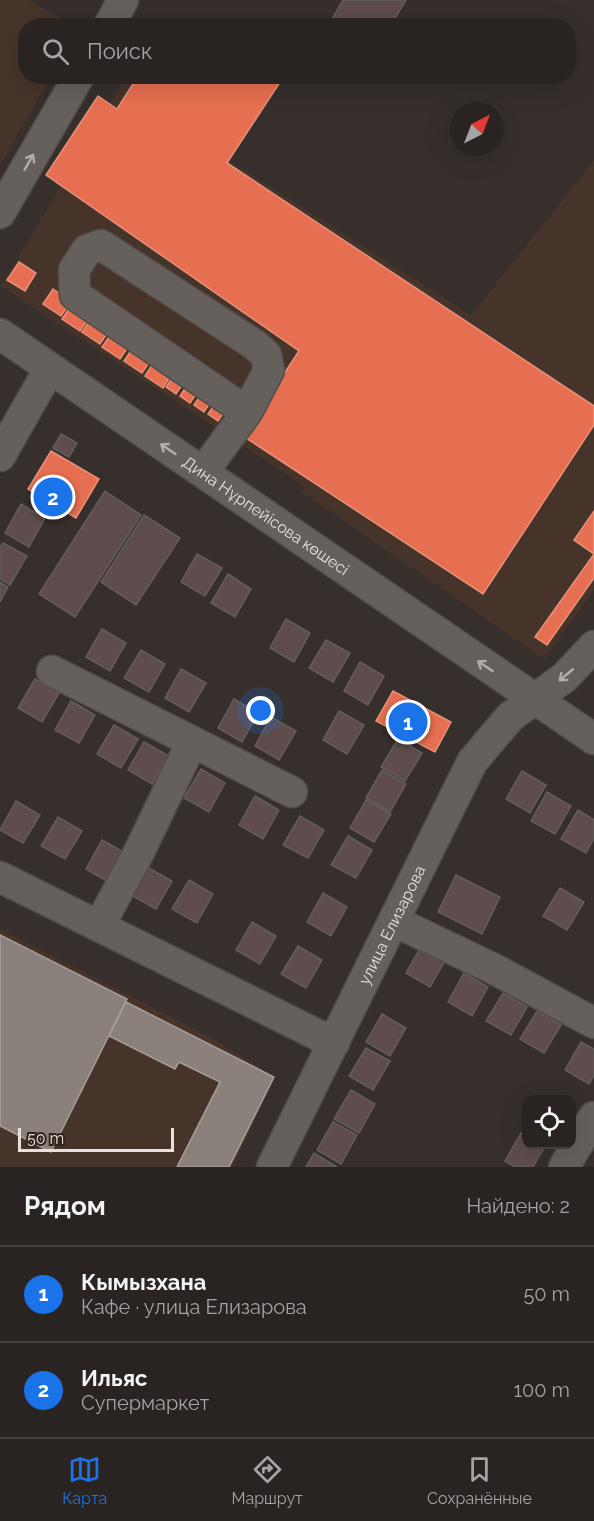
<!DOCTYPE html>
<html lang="ru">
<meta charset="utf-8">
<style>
body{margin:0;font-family:Raleway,sans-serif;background:#352f2e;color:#f1f3f6}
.controls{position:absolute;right:18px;bottom:18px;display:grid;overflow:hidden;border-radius:12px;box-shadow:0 6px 24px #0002}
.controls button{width:54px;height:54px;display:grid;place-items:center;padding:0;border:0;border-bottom:2px solid #45403f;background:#292321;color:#f1f3f6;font:30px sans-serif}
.compass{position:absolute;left:450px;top:102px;width:54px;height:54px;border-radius:50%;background:#292321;box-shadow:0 6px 24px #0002;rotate:42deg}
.scale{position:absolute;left:18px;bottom:15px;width:156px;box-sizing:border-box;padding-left:6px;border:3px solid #e8e0dc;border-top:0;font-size:16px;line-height:21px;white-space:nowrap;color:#e8e0dc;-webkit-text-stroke:4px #30241d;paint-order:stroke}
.you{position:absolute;left:261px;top:711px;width:21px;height:21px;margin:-15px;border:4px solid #fff;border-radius:50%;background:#1a73e8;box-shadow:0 0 0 9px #1a73e833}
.badge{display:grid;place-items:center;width:39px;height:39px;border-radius:50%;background:#1a73e8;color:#fff;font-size:20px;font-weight:700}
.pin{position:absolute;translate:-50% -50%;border:3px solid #fff;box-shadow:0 2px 6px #0006}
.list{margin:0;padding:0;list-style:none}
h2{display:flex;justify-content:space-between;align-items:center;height:78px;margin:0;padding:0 24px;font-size:26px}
h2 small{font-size:20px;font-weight:400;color:#a5a4a5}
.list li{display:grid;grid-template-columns:39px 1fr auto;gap:18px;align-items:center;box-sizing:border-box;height:96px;padding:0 24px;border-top:2px solid #45403f}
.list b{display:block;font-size:22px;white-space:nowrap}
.list p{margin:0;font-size:20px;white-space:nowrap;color:#a5a4a5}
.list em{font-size:20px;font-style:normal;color:#a5a4a5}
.icon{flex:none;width:33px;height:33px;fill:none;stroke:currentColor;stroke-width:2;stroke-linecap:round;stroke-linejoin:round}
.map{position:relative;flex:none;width:594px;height:1167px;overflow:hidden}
.search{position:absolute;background:#292321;box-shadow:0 6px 24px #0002;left:18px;right:18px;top:18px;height:66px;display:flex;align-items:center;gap:15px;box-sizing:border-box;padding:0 21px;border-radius:24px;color:#a5a4a5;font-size:22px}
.sheet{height:270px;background:#292321}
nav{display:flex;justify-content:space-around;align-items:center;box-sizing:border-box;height:84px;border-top:2px solid #45403f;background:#292321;font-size:16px;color:#a5a4a5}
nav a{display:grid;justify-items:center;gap:3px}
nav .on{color:#1a73e8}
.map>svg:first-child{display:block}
</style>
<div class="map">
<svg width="594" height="1167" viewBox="0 0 594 1167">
<rect width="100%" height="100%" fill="#372f2c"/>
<g fill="#46342b">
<polygon points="0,0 28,0 72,25 26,26 26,76 51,77 0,165"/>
<polygon points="125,77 176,77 227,159 471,315 594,160 594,590 544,659 302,492 305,487 1,286"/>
<polygon points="0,929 212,1038 274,1077 233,1167 0,1167"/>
</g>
<g fill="#e76f51" stroke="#e7917b" stroke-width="1.5">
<polygon points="138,76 149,76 159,83 163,76 211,76 220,82 223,76 284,76 227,163 594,406 594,425 483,594 243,436 299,351 46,175 98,96 117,109"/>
<polygon points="19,262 36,273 25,291 7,280"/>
<polygon points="53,289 71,301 61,316 43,304"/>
<polygon points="72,304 90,316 80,331 62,319"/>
<polygon points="92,317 110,329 100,344 82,332"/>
<polygon points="113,331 130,344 120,359 102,347"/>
<polygon points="134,346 152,358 142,373 124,361"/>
<polygon points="155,360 173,372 163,388 145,376"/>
<polygon points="172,378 182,385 176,394 166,387"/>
<polygon points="186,387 196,394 190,403 180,396"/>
<polygon points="200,396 210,403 204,412 194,405"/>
<polygon points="214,405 224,412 218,421 208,414"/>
<polygon points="51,451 99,479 76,518 28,489"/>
<polygon points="594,511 594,554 574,540"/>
<polygon points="594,554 594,578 547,645 535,637"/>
<polygon points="393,691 451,722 435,752 376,721"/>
</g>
<g fill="#8a817c" stroke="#a69e99" stroke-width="1.5">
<polygon points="0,935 127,999 51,1152 0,1126"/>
<polygon points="126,1002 274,1077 229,1167 177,1167 220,1082 179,1062 175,1069 109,1036"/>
</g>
<g fill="#5f4c4c" stroke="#635d5b" stroke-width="1.5">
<polygon points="343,0 406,0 391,25 379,18 375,26 328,26"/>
<polygon points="330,76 345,76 341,83"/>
<polygon points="61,434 77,443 69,457 53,448"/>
<polygon points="105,491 141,515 75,617 39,594"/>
<polygon points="21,504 45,518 29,547 5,533"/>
<polygon points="144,515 180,538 136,605 101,582"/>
<polygon points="3,543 27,556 10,585 0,579 0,547"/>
<polygon points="197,554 222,568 205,596 181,582"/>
<polygon points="228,574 251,589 235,617 211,603"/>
<polygon points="0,582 8,587 0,602"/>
<polygon points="286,619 310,633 294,662 270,648"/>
<polygon points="102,629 126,643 110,671 86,657"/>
<polygon points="326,640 350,653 333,682 309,668"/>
<polygon points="141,650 165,664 149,692 124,678"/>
<polygon points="360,662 384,676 368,705 344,691"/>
<polygon points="181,669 206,683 189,712 165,698"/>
<polygon points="35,679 59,693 42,722 18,708"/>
<polygon points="234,699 258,713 242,742 218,728"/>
<polygon points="71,701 95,715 79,743 55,730"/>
<polygon points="339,711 364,725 347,754 323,740"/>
<polygon points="271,717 296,731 279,760 255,746"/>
<polygon points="114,725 138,739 121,768 97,754"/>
<polygon points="398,739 422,753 405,781 381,767"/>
<polygon points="144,742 169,756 152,784 128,770"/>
<polygon points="201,769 225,783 209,812 184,798"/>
<polygon points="382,770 406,784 390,812 366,798"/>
<polygon points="522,771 546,785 530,813 506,799"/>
<polygon points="547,792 571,806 555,834 531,821"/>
<polygon points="255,796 279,810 263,839 239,825"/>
<polygon points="366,800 391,814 374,842 350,828"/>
<polygon points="16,801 40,815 23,843 0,830"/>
<polygon points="578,810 594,820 594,838 586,853 561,839"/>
<polygon points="300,816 324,830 308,858 283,845"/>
<polygon points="58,817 82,831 65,859 41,846"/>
<polygon points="348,836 372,850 356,878 331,865"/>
<polygon points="102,840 127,854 110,883 86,869"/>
<polygon points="147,867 172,881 156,909 131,895"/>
<polygon points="456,875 500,897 482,934 438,912"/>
<polygon points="189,880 213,894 197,923 172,909"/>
<polygon points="560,888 584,902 567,930 543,916"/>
<polygon points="323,893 347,907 331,936 307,922"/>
<polygon points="252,922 276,936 260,964 236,950"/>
<polygon points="422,945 446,959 430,987 406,973"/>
<polygon points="298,946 322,960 306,988 281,974"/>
<polygon points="464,973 488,987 472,1016 448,1002"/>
<polygon points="503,993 527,1007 511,1035 486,1021"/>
<polygon points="537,1011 561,1025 544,1053 520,1039"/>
<polygon points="382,1014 406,1028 390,1056 366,1042"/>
<polygon points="581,1042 594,1049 594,1075 589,1084 565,1070"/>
<polygon points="366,1048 390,1061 373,1090 349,1076"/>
<polygon points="351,1090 375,1104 359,1133 334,1119"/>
<polygon points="333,1122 357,1135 341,1164 317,1150"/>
<polygon points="521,1133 526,1136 526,1144 542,1144 545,1146 533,1167 515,1167 505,1161"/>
<polygon points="314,1153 337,1167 306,1167"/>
</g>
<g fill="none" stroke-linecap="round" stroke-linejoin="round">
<g stroke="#524c49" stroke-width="33">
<g id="minor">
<polyline points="109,26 123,0"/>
<polyline points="0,213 79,76"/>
<path id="s1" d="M0 334 594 739"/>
<polyline points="0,456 50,368"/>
<polyline points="203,472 247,412 269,370 266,355 255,345 101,245 87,250 74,270 75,295 247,412"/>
<polyline points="52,671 292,792"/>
<polyline points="0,877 334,1043"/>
<polyline points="394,921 496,970 594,1023"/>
<polyline points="99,926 138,854 192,742"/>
<path id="s2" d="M272 1167 472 762 510 717 565 677 594 646"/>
<polyline points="564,1167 594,1117"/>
</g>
</g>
<use href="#minor" stroke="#66605d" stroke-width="30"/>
</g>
<defs><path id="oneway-shaft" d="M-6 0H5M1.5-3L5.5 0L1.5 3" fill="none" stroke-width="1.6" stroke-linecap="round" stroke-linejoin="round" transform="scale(1.5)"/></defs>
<g stroke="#b4ada9">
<use href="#oneway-shaft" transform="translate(29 162) rotate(-60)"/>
<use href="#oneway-shaft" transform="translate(168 449) rotate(-146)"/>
<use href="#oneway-shaft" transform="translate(485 666) rotate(-146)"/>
<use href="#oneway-shaft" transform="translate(566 675) rotate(140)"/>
</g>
<g text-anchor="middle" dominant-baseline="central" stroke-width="6" stroke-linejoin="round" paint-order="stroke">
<g font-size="16" fill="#e8e0dc" stroke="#30241d">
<text stroke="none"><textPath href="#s1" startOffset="322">Дина Нұрпейісова көшесі</textPath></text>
<text stroke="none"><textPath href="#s2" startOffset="270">улица Елизарова</textPath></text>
</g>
</g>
</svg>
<div class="controls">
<button><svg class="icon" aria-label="locate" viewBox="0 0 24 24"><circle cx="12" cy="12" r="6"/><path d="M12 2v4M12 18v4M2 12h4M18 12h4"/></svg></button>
</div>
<svg class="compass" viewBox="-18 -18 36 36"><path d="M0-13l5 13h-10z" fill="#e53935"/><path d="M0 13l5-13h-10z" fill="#a5a4a5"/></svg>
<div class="scale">50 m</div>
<div class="you"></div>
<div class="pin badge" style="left:408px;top:722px">1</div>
<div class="pin badge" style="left:53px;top:497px">2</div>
<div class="search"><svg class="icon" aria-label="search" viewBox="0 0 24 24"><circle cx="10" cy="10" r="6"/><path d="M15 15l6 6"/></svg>Поиск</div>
</div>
<section class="sheet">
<h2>Рядом<small>Найдено: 2</small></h2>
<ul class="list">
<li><span class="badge">1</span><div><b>Кымызхана</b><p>Кафе · улица Елизарова</p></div><em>50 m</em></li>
<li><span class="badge">2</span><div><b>Ильяс</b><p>Супермаркет</p></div><em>100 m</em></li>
</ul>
</section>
<nav>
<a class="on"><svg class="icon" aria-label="map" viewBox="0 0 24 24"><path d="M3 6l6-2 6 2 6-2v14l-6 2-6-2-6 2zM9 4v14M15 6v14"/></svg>Карта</a>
<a><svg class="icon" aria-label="directions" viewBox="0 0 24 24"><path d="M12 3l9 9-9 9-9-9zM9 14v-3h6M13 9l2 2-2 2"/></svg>Маршрут</a>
<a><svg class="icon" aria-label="saved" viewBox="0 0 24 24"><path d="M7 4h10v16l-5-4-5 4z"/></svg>Сохранённые</a>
</nav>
